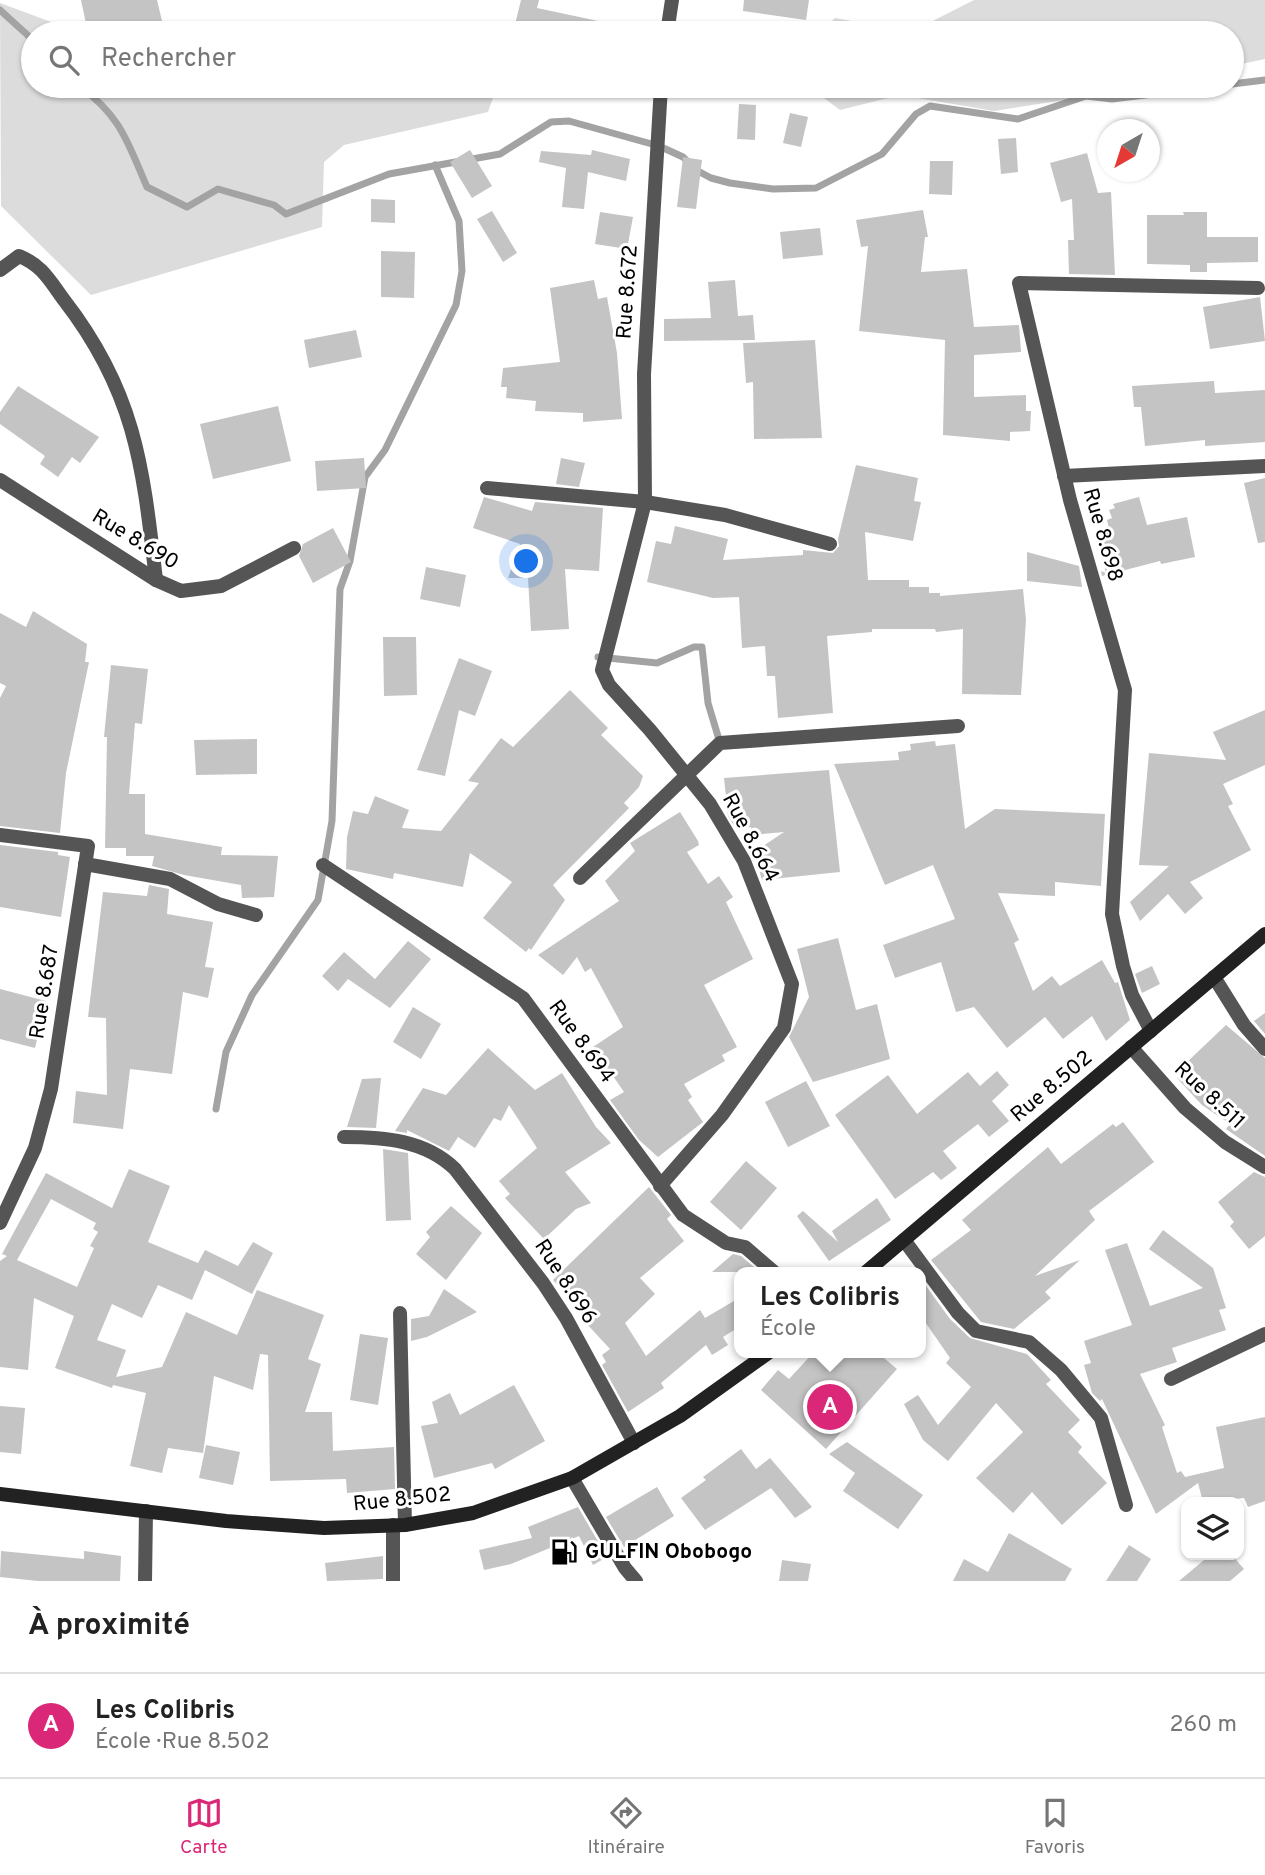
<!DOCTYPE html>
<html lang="fr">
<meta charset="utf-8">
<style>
body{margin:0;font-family:Overpass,sans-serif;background:#f6f6f6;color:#222}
.controls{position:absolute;right:21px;bottom:21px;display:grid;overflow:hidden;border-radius:14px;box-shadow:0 2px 5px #0004}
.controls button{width:63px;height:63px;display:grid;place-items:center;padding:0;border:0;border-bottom:2px solid #e0e0e0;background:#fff;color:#222;font:35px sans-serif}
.compass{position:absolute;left:1097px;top:119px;width:63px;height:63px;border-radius:50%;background:#fff;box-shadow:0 2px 5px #0004;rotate:219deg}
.you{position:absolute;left:527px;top:562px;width:24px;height:24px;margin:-18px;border:5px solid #fff;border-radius:50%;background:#1a73e8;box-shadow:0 0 0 10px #1a73e833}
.badge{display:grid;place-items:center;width:46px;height:46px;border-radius:50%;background:#db2777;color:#fff;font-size:23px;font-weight:700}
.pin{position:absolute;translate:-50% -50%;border:4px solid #fff;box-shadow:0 2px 7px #0006}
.popup{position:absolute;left:734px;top:1267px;width:192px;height:91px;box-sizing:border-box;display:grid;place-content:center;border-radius:14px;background:#fff;filter:drop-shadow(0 2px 5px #0005);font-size:23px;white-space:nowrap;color:#767676}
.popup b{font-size:26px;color:#222}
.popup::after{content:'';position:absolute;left:50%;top:100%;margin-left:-14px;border:14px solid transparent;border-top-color:#fff}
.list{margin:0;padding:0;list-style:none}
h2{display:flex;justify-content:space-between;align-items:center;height:91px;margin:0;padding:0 28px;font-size:30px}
h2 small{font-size:23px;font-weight:400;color:#767676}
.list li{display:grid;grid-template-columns:46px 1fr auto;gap:21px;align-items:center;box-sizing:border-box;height:105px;padding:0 28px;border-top:2px solid #e0e0e0}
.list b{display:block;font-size:26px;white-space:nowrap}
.list p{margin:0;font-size:23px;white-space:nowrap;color:#767676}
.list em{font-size:23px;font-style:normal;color:#767676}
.icon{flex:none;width:38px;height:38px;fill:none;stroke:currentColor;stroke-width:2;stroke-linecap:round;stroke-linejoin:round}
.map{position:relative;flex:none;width:1265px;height:1581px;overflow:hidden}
.search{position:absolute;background:#fff;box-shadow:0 2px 5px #0004;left:21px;right:21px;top:21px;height:77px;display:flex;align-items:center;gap:18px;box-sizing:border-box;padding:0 24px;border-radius:38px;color:#767676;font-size:26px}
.sheet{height:196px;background:#fff}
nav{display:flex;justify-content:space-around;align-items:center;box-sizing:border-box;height:98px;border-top:2px solid #e0e0e0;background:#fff;font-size:19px;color:#767676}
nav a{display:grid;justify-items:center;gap:4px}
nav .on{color:#db2777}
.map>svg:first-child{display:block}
</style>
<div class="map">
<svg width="1265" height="1581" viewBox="0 0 1265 1581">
<rect width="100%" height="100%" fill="#fff"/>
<g fill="#dcdcdc">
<polygon points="974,0 1265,0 1265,59 1232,66 1232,33 819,33 835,18 911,32"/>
<polygon points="0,3 81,33 33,33 33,86 497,86 488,112 344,145 324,162 322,227 91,295 1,206"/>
<polygon points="808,86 1154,86 994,111 900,95 840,110"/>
</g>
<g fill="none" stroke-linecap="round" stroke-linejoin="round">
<g stroke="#a3a3a3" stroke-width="7">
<polyline points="0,10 33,40"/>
<polyline points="1232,84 1265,80"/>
<path d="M79 86C121 116 127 141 147 187L187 207 218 189 274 205 286 214 389 174 500 154 551 122 569 121 659 146 683 157 696 170 711 178 730 183 773 189 816 188 882 154 916 114 930 106 1018 119 1086 96 1112 99 1219 86"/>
<polyline points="598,657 657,663 694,647 702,647 708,703 720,743"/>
<polyline points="216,1109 226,1052 252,995 318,900 332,821 340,589 350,561 365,477 385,450 456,305 462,271 459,221 435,165"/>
</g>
</g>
<g fill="#c4c4c4" fill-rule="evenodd">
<polygon points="81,0 157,0 162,21 104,33 88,33"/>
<polygon points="521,0 539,0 537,8 617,25 616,33 513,33"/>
<polygon points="744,0 809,0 806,20 743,11"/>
<polygon points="739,104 756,105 755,140 737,139"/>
<polygon points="790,113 808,117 801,147 783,143"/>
<polygon points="1016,138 1018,172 1001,174 998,139"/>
<polygon points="470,150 492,186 472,198 450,162"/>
<polygon points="592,150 630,159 626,181 588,172 584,209 562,207 566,168 539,162 541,151 591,155"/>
<polygon points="1087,153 1098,193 1111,192 1115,275 1069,274 1068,240 1074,240 1072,199 1061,202 1050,163"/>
<polygon points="683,157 702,160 696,209 677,207"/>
<polygon points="930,161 953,161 952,195 929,194"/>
<polygon points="371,199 395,200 395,223 371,222"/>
<polygon points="923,210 928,237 925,237 921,272 967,269 974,327 1019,325 1021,352 974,355 974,397 1026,395 1026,411 1031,411 1030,431 1010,432 1010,441 943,435 945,340 859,331 868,246 861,247 856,220"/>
<polygon points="492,211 517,253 503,262 477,219"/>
<polygon points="600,212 633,217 627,249 595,244"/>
<polygon points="1183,212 1207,212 1207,237 1258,237 1258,262 1207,263 1207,272 1190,272 1190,265 1147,264 1147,215 1184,215"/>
<polygon points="820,228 823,255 783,259 780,232"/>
<polygon points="381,251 415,252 414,298 381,297"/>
<polygon points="594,280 598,299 607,297 617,353 622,419 583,422 583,413 535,411 536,401 506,398 507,387 501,387 503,368 560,362 550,288"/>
<polygon points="735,280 738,316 753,315 755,340 664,341 664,319 711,318 708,282"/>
<polygon points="1260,297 1265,341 1210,349 1203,307"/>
<polygon points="356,330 362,357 309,368 304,340"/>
<polygon points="815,340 822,438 754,439 753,382 746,383 743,343"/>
<polygon points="1214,381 1215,393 1265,390 1265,442 1205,446 1205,440 1145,446 1141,407 1134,407 1132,386"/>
<polygon points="18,386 99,437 80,463 72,457 58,477 40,464 45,456 0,424 0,412"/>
<polygon points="278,406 291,461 213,479 200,424"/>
<polygon points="364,458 366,488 317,491 315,461"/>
<polygon points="561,458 585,463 579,487 556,484"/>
<polygon points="856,465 918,478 914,501 921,502 913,541 865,532 868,580 909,580 909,587 929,587 929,593 940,593 940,596 1023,589 1026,620 1021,695 962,694 963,629 936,632 935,629 872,629 872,632 827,636 833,713 778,718 775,676 767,676 765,646 742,648 739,597 713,598 647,582 656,541 671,544 675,526 728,539 723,560 803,555 803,550 833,553 839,546 838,539"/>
<polygon points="1265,478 1265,542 1258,543 1244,483"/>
<polygon points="484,497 532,511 535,502 603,508 599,571 565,569 569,629 531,631 528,578 508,578 520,544 473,528"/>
<polygon points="1139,497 1147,525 1187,517 1195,557 1161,564 1160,561 1102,576 1101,571 1106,573 1095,531 1109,528 1107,520 1112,518 1109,510 1115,508 1113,504"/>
<polygon points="333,528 351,562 313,583 299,556 303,544"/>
<polygon points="1027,552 1079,566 1082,587 1027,581"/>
<polygon points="426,567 466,575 460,607 420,599"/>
<polygon points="33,611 87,644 85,662 89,662 66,773 60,833 0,826 0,698 6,686 0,683 0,613 26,627"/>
<polygon points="383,637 416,637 417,695 384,696"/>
<polygon points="459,658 492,671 475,716 459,710 445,776 417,770"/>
<polygon points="111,665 148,669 142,724 135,723 129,794 145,794 145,834 222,847 221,855 278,856 274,897 242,898 241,885 184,875 152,866 154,856 126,856 126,848 105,848 107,737 104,737"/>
<polygon points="570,690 608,728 601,735 643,776 639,787 624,803 629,808 553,885 565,900 531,950 529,948 526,952 483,918 512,882 470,853 463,887 394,873 393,879 346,869 347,837 353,811 368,814 375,796 409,810 402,828 441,831 479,783 468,781 501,738 513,747"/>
<polygon points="1265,710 1265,765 1223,784 1233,804 1228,806 1251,850 1190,882 1203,898 1185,914 1168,894 1140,921 1130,902 1169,866 1139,865 1149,753 1226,760 1213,732"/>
<polygon points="257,739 257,774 196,775 194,740"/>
<polygon points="935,741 936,746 955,744 965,829 995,809 1105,814 1101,886 1055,882 1055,896 998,893 1019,940 1014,943 1033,991 1052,976 1060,986 1102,960 1115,983 1118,982 1130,1020 1106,1041 1092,1016 1063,1039 1045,1017 1007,1048 974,1007 956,1012 941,962 895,978 883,945 955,919 933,865 885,885 834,764 899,760 898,752 911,750 910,744"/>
<polygon points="829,770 840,872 762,880 754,852 784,832 752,835 751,827 736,829 728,816 724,778"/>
<polygon points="680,812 698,841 699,845 687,852 708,884 719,876 733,897 726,902 753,959 704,985 737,1047 722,1055 725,1061 684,1084 692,1097 688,1100 703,1122 658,1157 639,1140 610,1100 624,1092 593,1047 623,1027 591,968 585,972 577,957 563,975 538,955 619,901 605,881 635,851 630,843"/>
<polygon points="0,845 58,852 58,855 70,857 61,917 0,907"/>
<polygon points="149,885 169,889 167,914 213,922 205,967 214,968 208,998 183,992 172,1074 130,1069 123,1129 73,1123 76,1091 107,1095 106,1018 88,1017 103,892 147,896"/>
<polygon points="838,938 856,1010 877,1004 890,1059 813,1082 789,1037 809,997 797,949"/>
<polygon points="408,941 431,959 390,1008 348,979 338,991 322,976 344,952 375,979"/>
<polygon points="1152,966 1160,984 1142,993 1135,974"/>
<polygon points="0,989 46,1001 35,1048 0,1039"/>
<polygon points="413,1007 441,1024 421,1059 393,1042"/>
<polygon points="1265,1013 1265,1034 1254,1021"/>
<polygon points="1226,1025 1265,1058 1265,1156 1226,1129 1230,1124 1202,1105 1177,1078 1190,1069 1185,1064"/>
<polygon points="488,1048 535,1090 562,1073 596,1127 611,1143 565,1172 591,1203 576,1209 544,1239 505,1198 510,1194 499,1181 537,1148 509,1105 501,1121 494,1118 475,1148 458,1137 449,1151 407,1130 407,1133 395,1131 423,1088 446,1095"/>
<polygon points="997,1071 1009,1085 992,1101 1009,1121 989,1137 978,1124 943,1151 957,1168 941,1180 933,1172 895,1199 835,1115 888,1075 917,1114 968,1072 980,1086"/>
<polygon points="381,1078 376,1128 347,1127 362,1079"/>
<polygon points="806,1081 830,1126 788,1147 765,1102"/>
<polygon points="1123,1122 1154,1162 1089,1211 1095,1220 1035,1276 1080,1260 1045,1292 1051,1298 1014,1329 981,1322 931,1260 971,1230 962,1220 1048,1147 1061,1164 1113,1124 1116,1127"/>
<polygon points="383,1149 408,1153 411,1220 386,1221"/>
<polygon points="746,1161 777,1188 741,1230 710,1202"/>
<path d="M129 1169 170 1186 148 1242 198 1263 205 1250 238 1266 253 1242 273 1253 252 1294 205 1270 192 1300 158 1285 142 1318 112 1304 97 1340 126 1350 116 1377 162 1367 186 1312 237 1335 257 1290 324 1315 308 1359 321 1364 305 1412H332L333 1451 394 1447 395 1489 347 1493 346 1479 270 1481 268 1355 260 1354 253 1390 214 1376 203 1453 168 1448 162 1473 130 1466 146 1393 113 1385 112 1388 55 1368 74 1316 34 1298 28 1370 0 1367V1261L7 1256 2 1254 46 1173 112 1208ZM51 1199 96 1223 93 1229 98 1232 90 1246 94 1248 77 1287 17 1260Z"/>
<polygon points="1254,1172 1265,1177 1265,1236 1249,1249 1230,1226 1234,1222 1218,1202"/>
<polygon points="649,1187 671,1215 667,1219 684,1241 640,1278 655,1294 625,1323 646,1356 700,1310 705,1318 739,1298 739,1327 723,1337 728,1345 712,1355 706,1345 661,1383 664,1388 628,1412 602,1365 606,1362 602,1355 610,1349 585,1322 588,1319 553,1280"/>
<polygon points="877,1198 891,1220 829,1261 797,1216 803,1211 838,1242 832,1231"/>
<polygon points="451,1206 482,1233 446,1280 416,1254 430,1237 426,1232"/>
<polygon points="1163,1230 1213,1268 1226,1308 1219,1310 1226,1330 1172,1348 1177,1362 1140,1374 1165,1425 1162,1427 1177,1473 1181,1471 1185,1477 1224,1468 1216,1427 1265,1417 1265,1501 1248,1507 1244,1498 1203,1502 1198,1483 1156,1514 1102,1399 1100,1401 1092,1393 1084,1365 1091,1363 1084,1341 1132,1325 1105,1250 1127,1243 1150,1306 1203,1288 1149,1249"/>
<polygon points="733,1254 741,1256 760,1272 712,1272"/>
<polygon points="921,1279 950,1319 970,1338 1027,1354 1051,1380 1046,1384 1080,1420 1068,1432 1082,1447 1078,1452 1107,1483 1062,1525 1032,1492 1013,1513 976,1478 1023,1432 996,1403 948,1461 923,1440 904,1404 918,1395 938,1425 971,1387 946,1363 950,1358 921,1316"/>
<polygon points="444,1289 477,1312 427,1337 411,1341 411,1319 429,1316"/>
<polygon points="360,1334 388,1338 378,1405 350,1400"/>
<polygon points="813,1353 878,1353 897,1369 826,1449 761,1390 778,1370 789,1379"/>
<polygon points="514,1385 545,1441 495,1469 492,1463 434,1478 421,1426 438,1423 432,1402 450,1393 460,1415"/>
<polygon points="0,1406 25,1408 21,1454 0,1452"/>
<polygon points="847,1442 923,1495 898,1529 843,1491 855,1473 829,1454"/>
<polygon points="206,1445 240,1452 233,1485 199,1478"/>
<polygon points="741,1449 756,1469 770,1458 812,1507 795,1518 771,1488 705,1530 681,1498 706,1480 703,1477"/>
<polygon points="657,1487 674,1516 624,1547 606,1517"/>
<polygon points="578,1507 607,1557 593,1565 579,1536 511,1564 484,1570 479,1550 532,1538 528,1527"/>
<polygon points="1009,1533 1072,1569 1065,1581 953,1581 964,1559 988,1572"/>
<polygon points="1129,1545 1151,1559 1137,1581 1106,1581"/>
<polygon points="1,1551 84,1559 84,1551 121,1556 120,1581 38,1581 0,1577"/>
<polygon points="1210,1555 1232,1555 1244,1569 1230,1581 1179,1581"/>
<polygon points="383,1556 383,1579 327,1581 325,1563"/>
<polygon points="782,1560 811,1564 808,1581 779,1581"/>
</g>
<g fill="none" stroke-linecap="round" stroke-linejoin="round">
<g stroke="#555" stroke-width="14">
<polyline points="667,33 672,0"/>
<path d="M0 270 19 256C42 265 50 281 64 300 136 393 143 467 156 580"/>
<polyline points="1064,476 1265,466"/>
<polyline points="0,480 156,580 181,591 221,586 294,548"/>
<polyline points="487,488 645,502 725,515 830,544"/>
<polyline points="0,835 88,846 51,1089 35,1148 0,1223"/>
<polyline points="85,864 170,879 218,904 256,915"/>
<polyline points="323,865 523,998 683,1215 726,1243 745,1247 774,1272"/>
<polyline points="580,878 720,743 958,726"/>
<polyline points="1214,977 1244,1025 1265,1049"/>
<polyline points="1151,1031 1132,995 1123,966 1112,914 1125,690 1070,500 1019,283 1258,288"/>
<polyline points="1131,1047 1185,1108 1225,1142 1265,1167"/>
<path d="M344 1137C384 1137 425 1140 455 1169L543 1283 566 1318 634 1443"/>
<polyline points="660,1186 722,1115 784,1028 792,984 744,861 710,804 650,730 609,685 602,670 645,502 644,374 661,86"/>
<polyline points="904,1240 958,1313 976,1331 1029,1342 1061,1370 1101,1418 1126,1505"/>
<polyline points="400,1313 405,1525"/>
<polyline points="1171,1379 1265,1334"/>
<polyline points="572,1478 625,1568 636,1581"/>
<polyline points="393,1525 393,1581"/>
<polyline points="145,1581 146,1511"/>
</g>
<g stroke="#222" stroke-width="14">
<polyline points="866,1272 1265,934"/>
<polyline points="0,1494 226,1521 324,1528 405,1525 473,1513 572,1478 680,1416 768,1353"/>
</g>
</g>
<defs>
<g id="fuel-bare" transform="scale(2.1)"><path d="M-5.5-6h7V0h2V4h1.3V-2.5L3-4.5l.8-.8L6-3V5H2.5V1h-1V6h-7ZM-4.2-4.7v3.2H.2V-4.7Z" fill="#000" stroke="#fff" stroke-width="2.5" paint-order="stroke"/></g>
</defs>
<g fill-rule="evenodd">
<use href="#fuel-bare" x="564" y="1552"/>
</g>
<g text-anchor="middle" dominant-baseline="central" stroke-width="6" stroke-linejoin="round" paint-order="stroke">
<g font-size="21" fill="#000" stroke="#fff">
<text transform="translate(628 292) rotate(-86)">Rue 8.672</text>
<text transform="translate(1102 535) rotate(74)">Rue 8.698</text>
<text transform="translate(135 540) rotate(31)">Rue 8.690</text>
<text transform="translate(750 838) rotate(62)">Rue 8.664</text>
<text transform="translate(45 992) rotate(-81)">Rue 8.687</text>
<text transform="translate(581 1042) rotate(54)">Rue 8.694</text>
<text transform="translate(1052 1087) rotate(-40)">Rue 8.502</text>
<text transform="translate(1209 1096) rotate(43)">Rue 8.511</text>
<text transform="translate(565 1282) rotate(57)">Rue 8.696</text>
<text transform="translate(402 1500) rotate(-6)">Rue 8.502</text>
</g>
<g font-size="21" font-weight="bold" fill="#000" stroke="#fff" text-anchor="start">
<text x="585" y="1552">GULFIN Obobogo</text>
</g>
</g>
</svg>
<div class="controls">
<button><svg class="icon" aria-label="layers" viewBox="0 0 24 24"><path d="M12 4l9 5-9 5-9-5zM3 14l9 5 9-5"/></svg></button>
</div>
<svg class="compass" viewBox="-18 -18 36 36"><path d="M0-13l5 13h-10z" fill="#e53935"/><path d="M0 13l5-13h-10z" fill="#767676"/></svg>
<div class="you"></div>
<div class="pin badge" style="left:830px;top:1407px">A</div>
<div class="popup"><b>Les Colibris</b>École</div>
<div class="search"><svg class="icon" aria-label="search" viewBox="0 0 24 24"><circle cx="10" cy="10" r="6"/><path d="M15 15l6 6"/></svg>Rechercher</div>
</div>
<section class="sheet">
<h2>À proximité<small></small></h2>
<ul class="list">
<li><span class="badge">A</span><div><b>Les Colibris</b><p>École · Rue 8.502</p></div><em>260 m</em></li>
</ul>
</section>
<nav>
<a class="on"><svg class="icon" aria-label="map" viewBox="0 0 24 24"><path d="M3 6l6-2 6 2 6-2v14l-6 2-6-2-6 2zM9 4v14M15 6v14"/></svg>Carte</a>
<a><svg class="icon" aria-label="directions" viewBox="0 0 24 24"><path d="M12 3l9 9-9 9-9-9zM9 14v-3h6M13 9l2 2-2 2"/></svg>Itinéraire</a>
<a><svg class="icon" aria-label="saved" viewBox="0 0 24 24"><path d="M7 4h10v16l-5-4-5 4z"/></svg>Favoris</a>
</nav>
